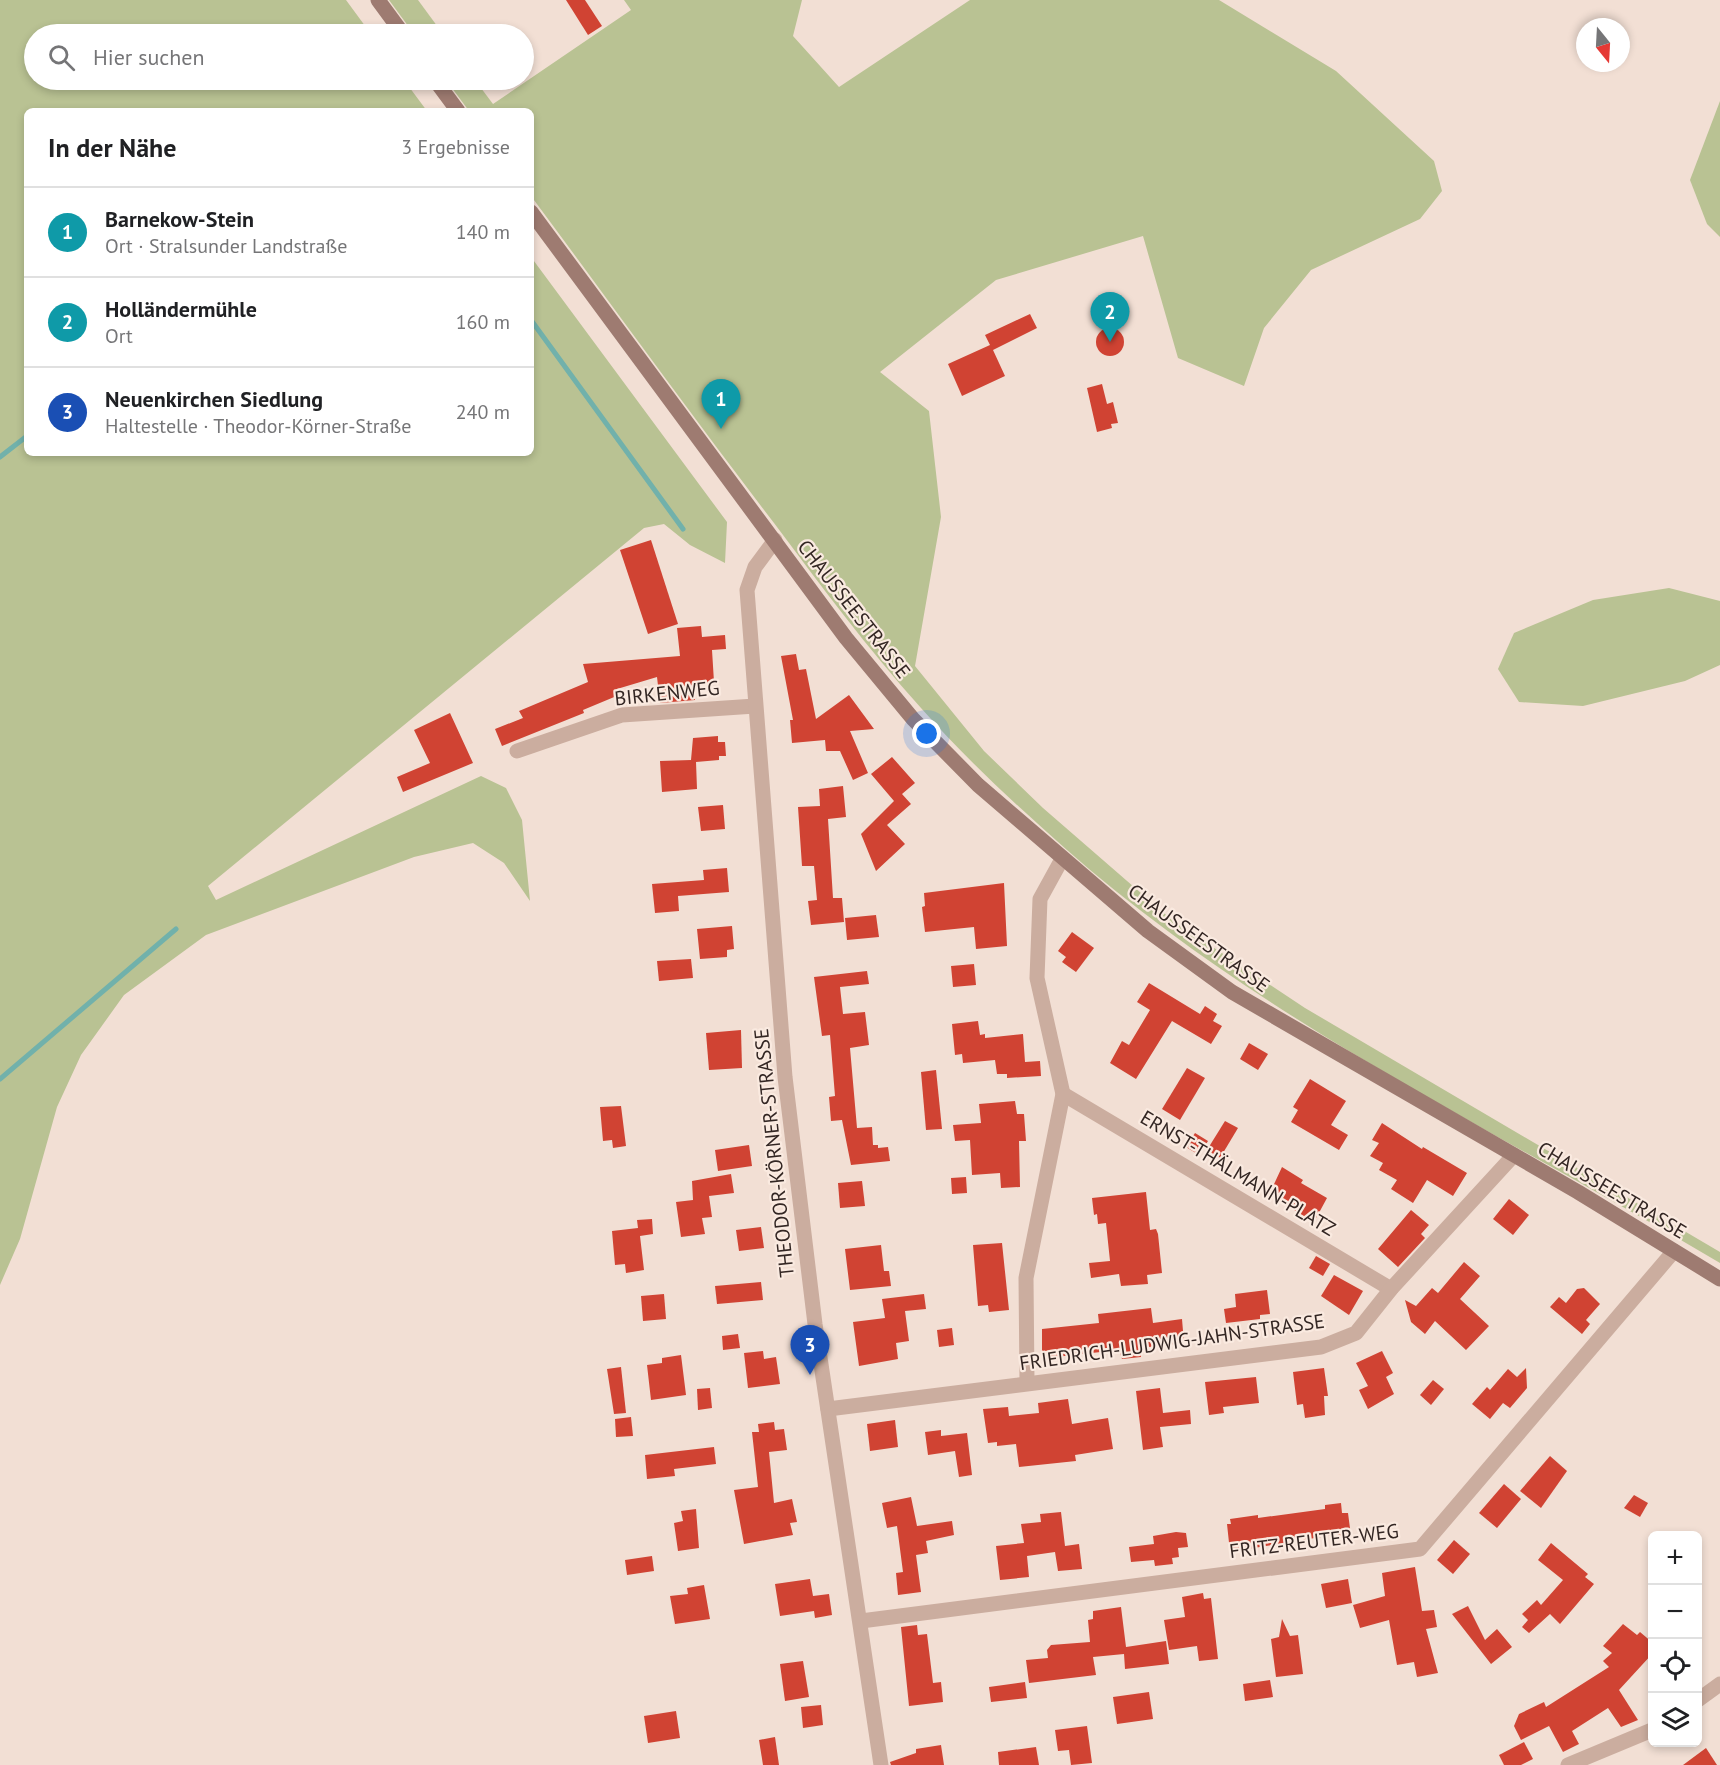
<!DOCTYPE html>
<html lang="de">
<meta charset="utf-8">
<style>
body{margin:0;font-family:"PT Sans",sans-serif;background:#f2f2f2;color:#202124}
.controls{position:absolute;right:18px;bottom:18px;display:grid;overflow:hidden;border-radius:9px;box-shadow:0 3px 9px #0003}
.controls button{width:54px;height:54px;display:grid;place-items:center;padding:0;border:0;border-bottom:2px solid #e0e0e0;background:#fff;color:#202124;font:30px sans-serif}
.compass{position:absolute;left:1576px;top:18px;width:54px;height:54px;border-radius:50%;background:#fff;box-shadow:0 3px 9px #0003;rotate:162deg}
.you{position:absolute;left:927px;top:734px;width:21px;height:21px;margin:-15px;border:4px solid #fff;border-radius:50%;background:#1a73e8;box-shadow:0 0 0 9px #1a73e833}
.badge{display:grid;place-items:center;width:39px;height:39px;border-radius:50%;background:#165852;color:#fff;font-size:20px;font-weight:700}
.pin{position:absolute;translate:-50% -50px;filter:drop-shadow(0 2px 3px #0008)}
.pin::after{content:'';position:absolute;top:32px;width:21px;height:18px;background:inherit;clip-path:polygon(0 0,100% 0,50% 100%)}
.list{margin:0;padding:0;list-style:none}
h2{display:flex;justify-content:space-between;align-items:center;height:78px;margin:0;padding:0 24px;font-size:26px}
h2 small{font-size:20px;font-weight:400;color:#757577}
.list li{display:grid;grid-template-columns:39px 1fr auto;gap:18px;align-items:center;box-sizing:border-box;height:90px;padding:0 24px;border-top:2px solid #e0e0e0}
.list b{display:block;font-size:22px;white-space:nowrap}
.list p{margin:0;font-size:20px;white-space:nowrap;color:#757577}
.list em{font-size:20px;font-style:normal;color:#757577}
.icon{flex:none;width:33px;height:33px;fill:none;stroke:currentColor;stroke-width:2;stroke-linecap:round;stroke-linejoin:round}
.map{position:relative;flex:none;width:1720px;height:1765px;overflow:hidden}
.search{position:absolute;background:#fff;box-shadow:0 3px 9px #0003;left:24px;top:24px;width:510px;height:66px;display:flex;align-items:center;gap:15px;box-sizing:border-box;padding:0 21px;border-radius:33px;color:#757577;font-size:22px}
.panel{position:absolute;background:#fff;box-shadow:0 3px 9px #0003;left:24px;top:108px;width:510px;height:348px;border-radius:9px}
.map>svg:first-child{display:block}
</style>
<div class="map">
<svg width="1720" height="1765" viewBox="0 0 1720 1765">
<rect width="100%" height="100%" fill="#f2dfd4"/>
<g fill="#b9c293">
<polygon points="0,0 346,0 371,34 34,34 34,80 404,80 427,111 27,111 27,453 531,453 531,257 727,522 725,563 690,545 664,524 644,528 208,886 216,900 481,776 506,788 522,820 530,901 504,863 473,843 414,857 206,935 124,995 81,1055 57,1107 20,1239 0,1285"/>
<polygon points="389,0 418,0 443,34 414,34"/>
<path d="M624 0H802L793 36 839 87 970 0H1219L1336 71 1434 161 1442 191 1420 219 1311 270 1264 328 1244 386 1178 358 1143 236 996 280 880 372 929 411 941 517 915 666 984 751 1043 808 1172 920 1305 1008 1720 1252V1263C1499 1132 1261 1021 1067 850 1016 805 966 759 921 708 868 649 821 586 774 523 691 415 612 305 531 196V111H469L446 80H475L493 104 631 10Z"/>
<polygon points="1720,101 1720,237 1707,224 1690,180"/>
<polygon points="1669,588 1720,601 1720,665 1685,681 1583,706 1519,702 1498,669 1514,633 1593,600"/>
</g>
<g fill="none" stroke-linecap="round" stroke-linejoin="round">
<g stroke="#71b1ab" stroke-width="5">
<polyline points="531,320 683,529"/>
<polyline points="0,457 27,436"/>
<polyline points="0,1079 176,929"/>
</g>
</g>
<g fill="#d04333">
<polygon points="566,0 585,0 602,26 588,35"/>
<polygon points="1030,314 1037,328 993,350 1005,376 962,396 948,364 990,345 985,335"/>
<circle cx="1110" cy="342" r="14"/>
<polygon points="1102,384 1107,404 1113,402 1118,423 1111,424 1112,428 1097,432 1087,388"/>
<polygon points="651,540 678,624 648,634 620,550"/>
<polygon points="701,626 702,637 725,635 726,649 712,650 714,682 695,684 695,700 660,703 657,677 617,689 619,695 583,710 584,713 502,746 495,729 523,718 519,711 588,682 583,664 680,656 677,628"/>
<polygon points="796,654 799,670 806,669 816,719 849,695 874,729 850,731 868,773 853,780 840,751 826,751 825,740 792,743 790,720 793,720 781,656"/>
<polygon points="450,713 473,763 403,792 397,777 430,763 414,730"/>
<polygon points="718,736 718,742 725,742 726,756 719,756 719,760 696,762 697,789 662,792 660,761 691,760 693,738"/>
<polygon points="892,757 915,783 902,794 911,804 887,825 905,844 876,871 861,834 894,801 871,774"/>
<polygon points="843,786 846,817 828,819 833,898 842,898 844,922 811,925 808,901 817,900 814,866 802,866 798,807 820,806 819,789"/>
<polygon points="723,805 725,829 701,831 698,807"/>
<polygon points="727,868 729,892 678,896 679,911 655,913 652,884 704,880 703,870"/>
<polygon points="1004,883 1007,946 976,949 974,927 925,932 922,907 925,906 924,893"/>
<polygon points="876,915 879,937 847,940 845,918"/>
<polygon points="732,926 734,949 727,950 727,957 700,959 697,929"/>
<polygon points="1072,932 1094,948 1076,972 1062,962 1066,957 1058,951"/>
<polygon points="691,959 693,978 659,981 657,961"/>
<polygon points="974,964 976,985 953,987 951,966"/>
<polygon points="867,971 869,984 840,987 843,1014 865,1012 869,1045 850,1048 857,1128 872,1127 873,1145 878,1145 878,1148 888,1147 890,1161 851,1165 842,1120 831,1121 829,1097 835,1096 830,1035 822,1036 814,977"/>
<polygon points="1149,983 1200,1014 1205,1006 1217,1014 1213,1021 1222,1026 1211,1044 1172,1021 1136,1079 1110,1063 1122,1041 1129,1045 1150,1010 1137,1002"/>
<polygon points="978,1021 980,1035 985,1034 985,1038 1023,1034 1025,1062 1040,1061 1041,1076 1007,1078 1007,1074 997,1074 995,1060 963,1063 962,1054 955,1055 952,1024"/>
<polygon points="741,1030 742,1068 709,1070 706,1033"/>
<polygon points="1249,1043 1268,1054 1258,1070 1240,1059"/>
<polygon points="1187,1068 1205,1078 1180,1120 1162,1109"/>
<polygon points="936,1070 942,1129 926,1130 921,1072"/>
<polygon points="1310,1079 1346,1101 1331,1125 1348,1135 1339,1150 1291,1122 1298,1110 1293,1107"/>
<polygon points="1015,1101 1017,1114 1024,1114 1026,1141 1019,1141 1020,1187 1001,1188 1000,1173 972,1175 970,1140 955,1141 953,1125 981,1123 979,1104"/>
<polygon points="621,1106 626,1146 613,1148 612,1140 603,1141 600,1107"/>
<polygon points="1225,1121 1238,1128 1220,1158 1207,1150"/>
<polygon points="1382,1123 1422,1149 1423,1147 1467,1173 1453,1196 1427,1180 1413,1203 1391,1189 1397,1180 1379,1170 1383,1163 1370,1156 1379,1143 1372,1140"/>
<polygon points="1195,1133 1208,1141 1199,1155 1186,1147"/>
<polygon points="749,1145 752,1166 718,1171 715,1150"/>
<polygon points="1282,1167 1303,1180 1301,1183 1327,1198 1314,1222 1269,1195"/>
<polygon points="731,1174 734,1193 709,1196 712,1217 702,1218 705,1234 681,1237 676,1202 693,1200 692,1181"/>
<polygon points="966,1177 967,1193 952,1194 951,1178"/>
<polygon points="862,1181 865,1206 840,1208 838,1183"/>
<polygon points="1146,1192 1150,1230 1156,1229 1158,1234 1162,1273 1147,1275 1148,1284 1121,1286 1119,1274 1091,1278 1089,1263 1110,1261 1106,1223 1098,1224 1097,1214 1094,1215 1092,1198"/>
<polygon points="1509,1199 1529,1215 1513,1235 1493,1219"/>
<polygon points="1411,1210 1429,1225 1421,1234 1425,1238 1398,1267 1378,1249"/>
<polygon points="652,1219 653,1234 640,1236 644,1270 626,1273 625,1264 615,1265 612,1231 638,1228 637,1220"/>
<polygon points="761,1227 764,1248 739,1251 736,1230"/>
<polygon points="1002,1243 1009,1310 989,1312 988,1305 978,1306 973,1245"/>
<polygon points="881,1245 884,1271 889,1271 891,1286 850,1290 845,1249"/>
<polygon points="1316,1256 1330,1264 1323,1276 1309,1268"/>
<polygon points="1464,1262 1480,1276 1460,1299 1489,1326 1466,1350 1435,1321 1425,1334 1411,1322 1405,1300 1416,1306 1432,1288 1438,1293"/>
<polygon points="1334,1275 1363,1291 1349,1315 1321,1296"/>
<polygon points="761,1282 763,1300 717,1304 715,1286"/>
<polygon points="1584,1288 1600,1304 1586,1320 1590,1324 1582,1334 1550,1307 1559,1297 1566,1303 1577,1289"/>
<polygon points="1267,1290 1270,1314 1260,1315 1260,1319 1226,1323 1224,1309 1236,1307 1235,1294"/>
<polygon points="664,1294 666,1319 643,1321 641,1296"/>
<polygon points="924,1294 926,1309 905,1311 909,1341 896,1343 898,1359 859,1366 853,1322 885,1318 882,1299"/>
<polygon points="1151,1308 1153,1323 1182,1319 1184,1343 1140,1348 1141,1357 1122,1359 1119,1350 1046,1358 1042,1350 1042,1329 1099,1323 1098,1314"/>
<polygon points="952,1328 954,1345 939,1347 937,1330"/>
<polygon points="738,1334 740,1348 723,1350 722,1336"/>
<polygon points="763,1351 764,1359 776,1357 780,1384 748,1388 744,1353"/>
<polygon points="1382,1351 1393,1373 1386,1377 1394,1394 1368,1409 1359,1390 1368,1386 1356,1363"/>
<polygon points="681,1355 686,1395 651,1400 647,1365 662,1363 662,1358"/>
<polygon points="621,1367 626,1413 614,1414 607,1369"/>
<polygon points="1324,1368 1328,1396 1324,1396 1325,1415 1305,1418 1303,1404 1297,1405 1293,1372"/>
<polygon points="1526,1368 1527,1388 1510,1408 1503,1403 1490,1419 1472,1404 1487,1387 1490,1390 1508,1369 1517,1377"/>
<polygon points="1256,1377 1259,1403 1223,1407 1224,1413 1209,1415 1205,1382"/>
<polygon points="1433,1380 1444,1389 1431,1405 1420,1395"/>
<polygon points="710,1388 712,1408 698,1410 697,1389"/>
<polygon points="1160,1388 1163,1413 1190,1410 1191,1424 1160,1427 1163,1447 1143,1450 1136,1391"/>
<polygon points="1068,1399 1072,1424 1108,1418 1113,1449 1075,1455 1076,1461 1019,1467 1016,1444 997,1446 997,1442 988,1443 983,1409 1008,1407 1009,1416 1039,1413 1038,1403"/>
<polygon points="631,1417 633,1436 616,1437 615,1419"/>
<polygon points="895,1420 898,1447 870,1451 867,1424"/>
<polygon points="774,1422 775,1430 784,1429 787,1450 769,1452 774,1503 792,1499 797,1522 790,1523 793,1535 744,1544 734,1490 758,1487 752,1432 759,1432 758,1424"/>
<polygon points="941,1430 941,1436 967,1433 972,1475 959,1477 955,1451 928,1455 925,1432"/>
<polygon points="714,1447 716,1464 674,1469 675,1476 647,1479 645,1455"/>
<polygon points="1550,1456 1567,1471 1541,1508 1520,1491"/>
<polygon points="1504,1484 1521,1499 1497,1528 1479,1513"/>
<polygon points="1634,1495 1648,1503 1640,1517 1624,1508"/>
<polygon points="911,1497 917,1526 952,1521 954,1535 926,1541 928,1553 916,1555 921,1592 898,1595 896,1573 903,1572 897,1526 887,1528 882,1503"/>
<polygon points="1341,1503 1342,1513 1348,1513 1351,1536 1327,1536 1230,1552 1227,1524 1231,1524 1230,1519 1258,1515 1258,1518 1325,1509 1325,1505"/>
<polygon points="696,1509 699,1548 678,1551 674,1523 683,1521 681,1511"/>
<polygon points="1061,1512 1065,1546 1079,1544 1082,1569 1058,1571 1055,1552 1027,1556 1029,1577 1000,1580 996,1546 1024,1543 1021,1524 1041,1522 1040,1514"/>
<polygon points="1176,1532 1186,1533 1188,1547 1178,1548 1179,1557 1172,1558 1173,1564 1155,1566 1154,1560 1131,1562 1129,1547 1154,1544 1153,1536"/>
<polygon points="1454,1540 1470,1554 1453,1574 1437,1560"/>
<polygon points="1551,1543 1588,1574 1585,1577 1594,1584 1560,1624 1550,1614 1529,1633 1522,1627 1528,1620 1522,1614 1537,1600 1541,1605 1563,1580 1538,1560"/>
<polygon points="652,1556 654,1571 627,1575 625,1560"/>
<polygon points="1415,1567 1422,1611 1434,1610 1437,1627 1426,1629 1438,1673 1417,1677 1414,1662 1397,1665 1389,1620 1360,1628 1353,1605 1385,1596 1382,1573"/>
<polygon points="810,1579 813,1596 829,1594 832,1615 815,1618 814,1611 780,1616 775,1584"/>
<polygon points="1348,1579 1352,1603 1326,1608 1321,1584"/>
<polygon points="704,1585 710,1619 675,1624 670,1596 688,1594 687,1588"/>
<polygon points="1203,1593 1204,1599 1211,1598 1218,1659 1199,1661 1197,1646 1169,1650 1164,1620 1185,1617 1182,1597"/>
<polygon points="1468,1606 1485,1640 1497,1629 1512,1647 1491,1664 1452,1614"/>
<polygon points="1121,1607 1126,1647 1166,1641 1169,1664 1125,1669 1124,1654 1093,1657 1096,1675 1029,1683 1026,1660 1048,1658 1047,1650 1051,1645 1090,1642 1088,1620 1093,1619 1093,1611"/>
<polygon points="1282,1619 1290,1636 1298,1635 1303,1674 1276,1677 1271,1639 1279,1637"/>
<polygon points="1623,1624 1637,1635 1640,1632 1653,1643 1653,1653 1619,1690 1638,1720 1621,1727 1608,1708 1572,1731 1579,1744 1563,1752 1549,1726 1521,1740 1514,1726 1519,1714 1544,1702 1546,1707 1609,1667 1603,1661 1612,1653 1603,1646"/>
<polygon points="917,1625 918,1635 927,1634 933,1683 941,1682 943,1702 909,1706 901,1627"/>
<polygon points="803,1661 809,1697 785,1701 780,1664"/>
<polygon points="1270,1680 1273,1697 1245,1701 1243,1684"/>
<polygon points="1025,1682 1027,1698 991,1702 989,1687"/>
<polygon points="1149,1692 1153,1719 1117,1724 1113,1697"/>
<polygon points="821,1705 823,1725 803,1728 801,1707"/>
<polygon points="676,1711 680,1738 648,1743 644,1716"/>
<polygon points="1087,1726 1092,1763 1071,1765 1069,1750 1058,1751 1055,1730"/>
<polygon points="775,1737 779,1765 763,1765 759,1740"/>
<polygon points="1524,1742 1533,1759 1521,1765 1504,1765 1499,1755"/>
<polygon points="941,1745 944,1765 891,1765 890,1762 916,1753 916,1749"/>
<polygon points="1036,1747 1039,1765 999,1765 998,1752"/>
<polygon points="1706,1748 1717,1765 1683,1765"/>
</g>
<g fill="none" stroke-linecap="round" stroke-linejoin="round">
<g stroke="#cbad9f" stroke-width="15">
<polyline points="517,751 622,715 755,706"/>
<polyline points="1063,1094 1391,1289"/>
<polyline points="1027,1382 1026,1278 1063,1094 1037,978 1040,899 1062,859"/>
<polyline points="828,1409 1321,1347 1356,1333 1391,1289 1514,1155"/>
<polyline points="861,1621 1420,1549 1674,1251"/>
<polyline points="1698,1700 1720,1684"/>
<polyline points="1568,1765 1652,1730"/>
</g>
<polyline stroke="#cbad9f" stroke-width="15" points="775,540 755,567 747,590 785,1077 815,1324 881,1765"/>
<g stroke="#9e7b71" stroke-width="15">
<polyline points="378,0 403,34"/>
<polyline points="435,80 458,111"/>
<polyline points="531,212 846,638 913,719 978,785 1148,931 1232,992 1578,1192 1720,1279"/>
</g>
</g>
<g text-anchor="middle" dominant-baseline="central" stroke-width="4.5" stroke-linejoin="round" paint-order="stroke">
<g font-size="20" fill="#332623" stroke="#faeae0">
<text transform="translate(854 609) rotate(52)">CHAUSSEESTRASSE</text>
<text transform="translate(667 693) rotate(-6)">BIRKENWEG</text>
<text transform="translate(1199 938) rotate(36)">CHAUSSEESTRASSE</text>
<text transform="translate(774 1153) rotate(-96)">THEODOR-KÖRNER-STRASSE</text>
<text transform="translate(1238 1173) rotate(31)">ERNST-THÄLMANN-PLATZ</text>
<text transform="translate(1612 1190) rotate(31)">CHAUSSEESTRASSE</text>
<text transform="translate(1172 1342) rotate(-8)">FRIEDRICH-LUDWIG-JAHN-STRASSE</text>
<text transform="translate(1314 1541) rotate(-7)">FRITZ-REUTER-WEG</text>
</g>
</g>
</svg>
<div class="controls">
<button>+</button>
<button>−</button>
<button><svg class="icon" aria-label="locate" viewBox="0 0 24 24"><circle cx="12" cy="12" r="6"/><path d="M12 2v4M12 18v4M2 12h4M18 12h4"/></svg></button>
<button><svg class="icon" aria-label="layers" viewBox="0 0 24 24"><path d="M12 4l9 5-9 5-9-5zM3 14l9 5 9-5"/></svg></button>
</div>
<svg class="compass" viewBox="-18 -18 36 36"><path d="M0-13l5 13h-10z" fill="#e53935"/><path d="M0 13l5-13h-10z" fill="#757577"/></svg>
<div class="you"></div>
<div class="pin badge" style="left:721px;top:429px;background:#0f9aa8">1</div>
<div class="pin badge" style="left:1110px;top:342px;background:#0f9aa8">2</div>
<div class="pin badge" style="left:810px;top:1375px;background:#1a4fb4">3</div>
<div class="search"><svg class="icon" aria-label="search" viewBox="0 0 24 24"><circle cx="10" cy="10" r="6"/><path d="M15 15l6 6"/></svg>Hier suchen</div>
<section class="panel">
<h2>In der Nähe<small>3 Ergebnisse</small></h2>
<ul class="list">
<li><span class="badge" style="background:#0f9aa8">1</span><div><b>Barnekow-Stein</b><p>Ort · Stralsunder Landstraße</p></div><em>140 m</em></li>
<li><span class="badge" style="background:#0f9aa8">2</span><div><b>Holländermühle</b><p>Ort</p></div><em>160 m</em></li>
<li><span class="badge" style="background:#1a4fb4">3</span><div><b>Neuenkirchen Siedlung</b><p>Haltestelle · Theodor-Körner-Straße</p></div><em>240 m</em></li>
</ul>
</section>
</div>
